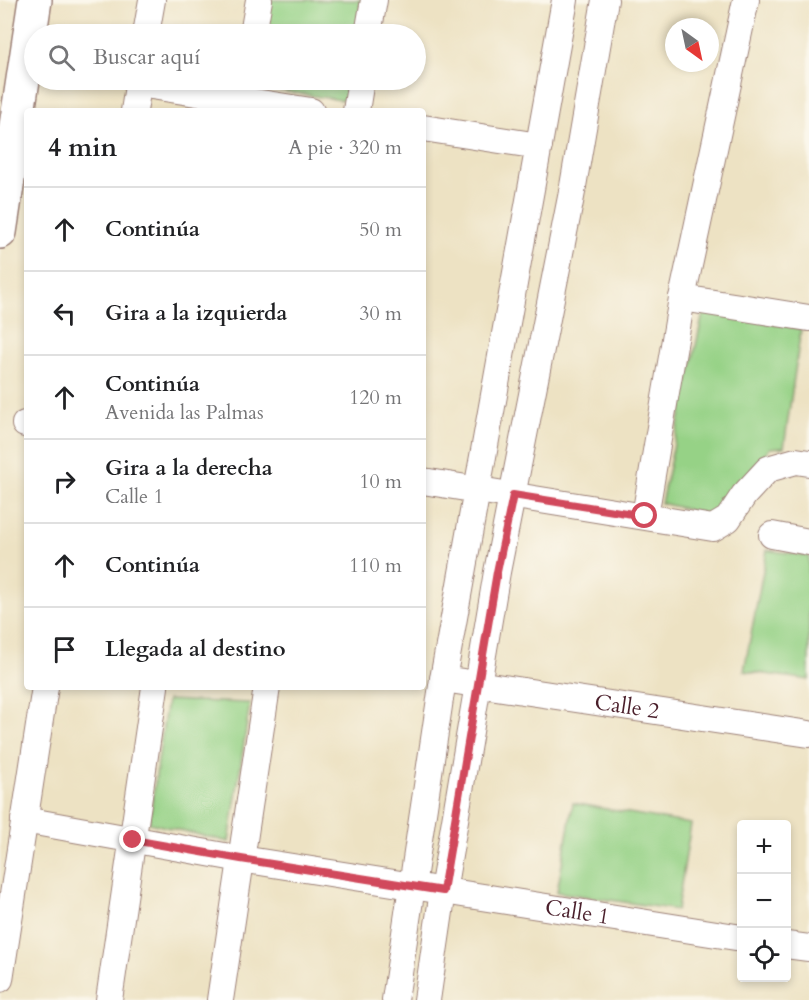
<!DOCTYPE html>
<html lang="es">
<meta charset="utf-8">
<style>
body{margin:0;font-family:Cardo,serif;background:#f2f2f2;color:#202124}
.controls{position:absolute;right:18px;bottom:18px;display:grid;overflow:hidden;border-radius:6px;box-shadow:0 3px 9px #0003}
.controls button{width:54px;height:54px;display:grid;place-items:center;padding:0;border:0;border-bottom:2px solid #e0e0e0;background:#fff;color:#202124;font:30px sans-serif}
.compass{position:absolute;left:665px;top:18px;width:54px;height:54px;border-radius:50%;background:#fff;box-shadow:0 3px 9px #0003;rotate:147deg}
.stop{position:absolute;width:18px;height:18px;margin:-14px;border:4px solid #d1495b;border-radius:50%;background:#fff}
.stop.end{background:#d1495b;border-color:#fff;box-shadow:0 2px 6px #0008}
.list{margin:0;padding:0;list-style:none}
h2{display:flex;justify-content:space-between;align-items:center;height:78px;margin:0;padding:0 24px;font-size:26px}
h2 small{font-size:20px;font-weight:400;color:#757577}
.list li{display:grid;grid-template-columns:39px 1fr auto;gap:18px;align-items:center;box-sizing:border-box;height:84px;padding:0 24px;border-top:2px solid #e0e0e0}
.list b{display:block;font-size:22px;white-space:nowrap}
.list p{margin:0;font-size:20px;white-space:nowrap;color:#757577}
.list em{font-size:20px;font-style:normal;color:#757577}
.icon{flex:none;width:33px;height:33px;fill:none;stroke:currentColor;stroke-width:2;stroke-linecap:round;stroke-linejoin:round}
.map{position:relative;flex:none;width:809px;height:1000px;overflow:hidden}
.search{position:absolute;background:#fff;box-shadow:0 3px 9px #0003;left:24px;top:24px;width:402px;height:66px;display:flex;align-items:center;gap:15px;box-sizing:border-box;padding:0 21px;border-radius:33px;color:#757577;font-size:22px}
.panel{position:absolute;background:#fff;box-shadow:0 3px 9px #0003;left:24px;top:108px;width:402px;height:582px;border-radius:6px}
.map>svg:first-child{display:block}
</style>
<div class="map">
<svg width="809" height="1000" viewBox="0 0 809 1000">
<rect width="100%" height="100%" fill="#fbf7ec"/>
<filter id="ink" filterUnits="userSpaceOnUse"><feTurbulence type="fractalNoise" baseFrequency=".0167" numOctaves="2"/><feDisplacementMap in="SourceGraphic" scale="12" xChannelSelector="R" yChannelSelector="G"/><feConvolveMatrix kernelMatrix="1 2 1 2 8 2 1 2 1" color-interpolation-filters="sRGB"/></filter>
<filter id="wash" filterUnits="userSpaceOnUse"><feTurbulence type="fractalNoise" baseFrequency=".008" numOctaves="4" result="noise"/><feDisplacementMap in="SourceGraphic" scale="24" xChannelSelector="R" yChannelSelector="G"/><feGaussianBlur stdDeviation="1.35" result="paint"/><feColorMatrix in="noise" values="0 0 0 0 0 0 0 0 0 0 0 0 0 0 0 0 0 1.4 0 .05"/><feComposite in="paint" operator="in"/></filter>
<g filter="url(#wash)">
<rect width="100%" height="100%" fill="#ede2c3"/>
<g fill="#96d286" stroke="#707858" stroke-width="1.5">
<polygon points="269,0 361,0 356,34 264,34"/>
<polygon points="258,80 350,80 347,101 256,87"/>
<polygon points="704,309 801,329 784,447 770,448 722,506 709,515 661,503"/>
<polygon points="767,550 809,556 809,680 744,671"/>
<polygon points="167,700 250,703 229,842 149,823"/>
<polygon points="573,803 691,824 677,910 557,892"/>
</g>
</g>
<g filter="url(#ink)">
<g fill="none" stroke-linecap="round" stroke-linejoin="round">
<g stroke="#9c8077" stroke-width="28">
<g id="minor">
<polyline points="146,34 152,0"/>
<polyline points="253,34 259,0"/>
<polyline points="368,34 374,0"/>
<polyline points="139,84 311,111"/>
<polyline points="134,111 139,80"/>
<polyline points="356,111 361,80"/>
<polyline points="423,128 539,146"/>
<polyline points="682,298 809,318"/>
<polyline points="25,424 27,424"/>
<polyline points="423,481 713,528 728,519 744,495 768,469 796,461 809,463"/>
<polyline points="645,516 682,298 746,0"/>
<polyline points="772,535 809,542"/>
<path id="s1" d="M443 679 809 734"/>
<path id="s2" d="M24 820 241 859 742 938"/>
<polyline points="786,945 809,948"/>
<polyline points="0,979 45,687"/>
<polyline points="109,1000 155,687"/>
<polyline points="220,1000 267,687"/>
<polyline points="395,1000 443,679 565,0"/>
<polyline points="427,1000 443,891 497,572 572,192 605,0"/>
</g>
</g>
<g stroke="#9c8077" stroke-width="36">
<polyline id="highway" points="0,232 35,0"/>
</g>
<use href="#minor" stroke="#fff" stroke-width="26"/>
<use href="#highway" stroke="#fff" stroke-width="33"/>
</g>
</g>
<g fill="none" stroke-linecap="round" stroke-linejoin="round" filter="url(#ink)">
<polyline stroke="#d1495b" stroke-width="8" points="133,840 241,859 443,891 497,572 513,495 645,516"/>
</g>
<g text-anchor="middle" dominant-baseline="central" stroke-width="5" stroke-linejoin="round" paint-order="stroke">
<g font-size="22" fill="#4a1f2b" stroke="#fbf7ec">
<text stroke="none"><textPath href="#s1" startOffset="186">Calle 2</textPath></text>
<text stroke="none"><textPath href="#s2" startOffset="561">Calle 1</textPath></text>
</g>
</g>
</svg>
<div class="controls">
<button>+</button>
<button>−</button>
<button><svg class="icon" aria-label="locate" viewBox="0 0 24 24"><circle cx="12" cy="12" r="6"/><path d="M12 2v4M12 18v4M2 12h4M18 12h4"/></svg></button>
</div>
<svg class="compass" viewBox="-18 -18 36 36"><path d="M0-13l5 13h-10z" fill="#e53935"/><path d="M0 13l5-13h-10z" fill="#757577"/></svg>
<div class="stop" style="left:645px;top:516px"></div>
<div class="stop end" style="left:133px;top:840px"></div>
<div class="search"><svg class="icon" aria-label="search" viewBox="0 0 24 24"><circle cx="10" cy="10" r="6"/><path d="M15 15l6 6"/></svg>Buscar aquí</div>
<section class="panel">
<h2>4 min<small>A pie · 320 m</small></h2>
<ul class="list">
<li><svg class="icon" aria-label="ahead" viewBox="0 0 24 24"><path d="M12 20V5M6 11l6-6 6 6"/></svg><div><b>Continúa</b></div><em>50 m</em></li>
<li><svg class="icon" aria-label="left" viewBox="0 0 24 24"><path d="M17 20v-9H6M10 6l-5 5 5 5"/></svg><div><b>Gira a la izquierda</b></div><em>30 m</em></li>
<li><svg class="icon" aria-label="ahead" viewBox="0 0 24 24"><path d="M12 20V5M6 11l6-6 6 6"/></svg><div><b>Continúa</b><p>Avenida las Palmas</p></div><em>120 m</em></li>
<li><svg class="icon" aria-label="right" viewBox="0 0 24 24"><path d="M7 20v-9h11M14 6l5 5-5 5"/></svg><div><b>Gira a la derecha</b><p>Calle 1</p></div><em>10 m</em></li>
<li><svg class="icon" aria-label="ahead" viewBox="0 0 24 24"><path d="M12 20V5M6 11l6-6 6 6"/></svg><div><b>Continúa</b></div><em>110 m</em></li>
<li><svg class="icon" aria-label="arrive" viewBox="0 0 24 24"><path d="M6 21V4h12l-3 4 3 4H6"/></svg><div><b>Llegada al destino</b></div></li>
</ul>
</section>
</div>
